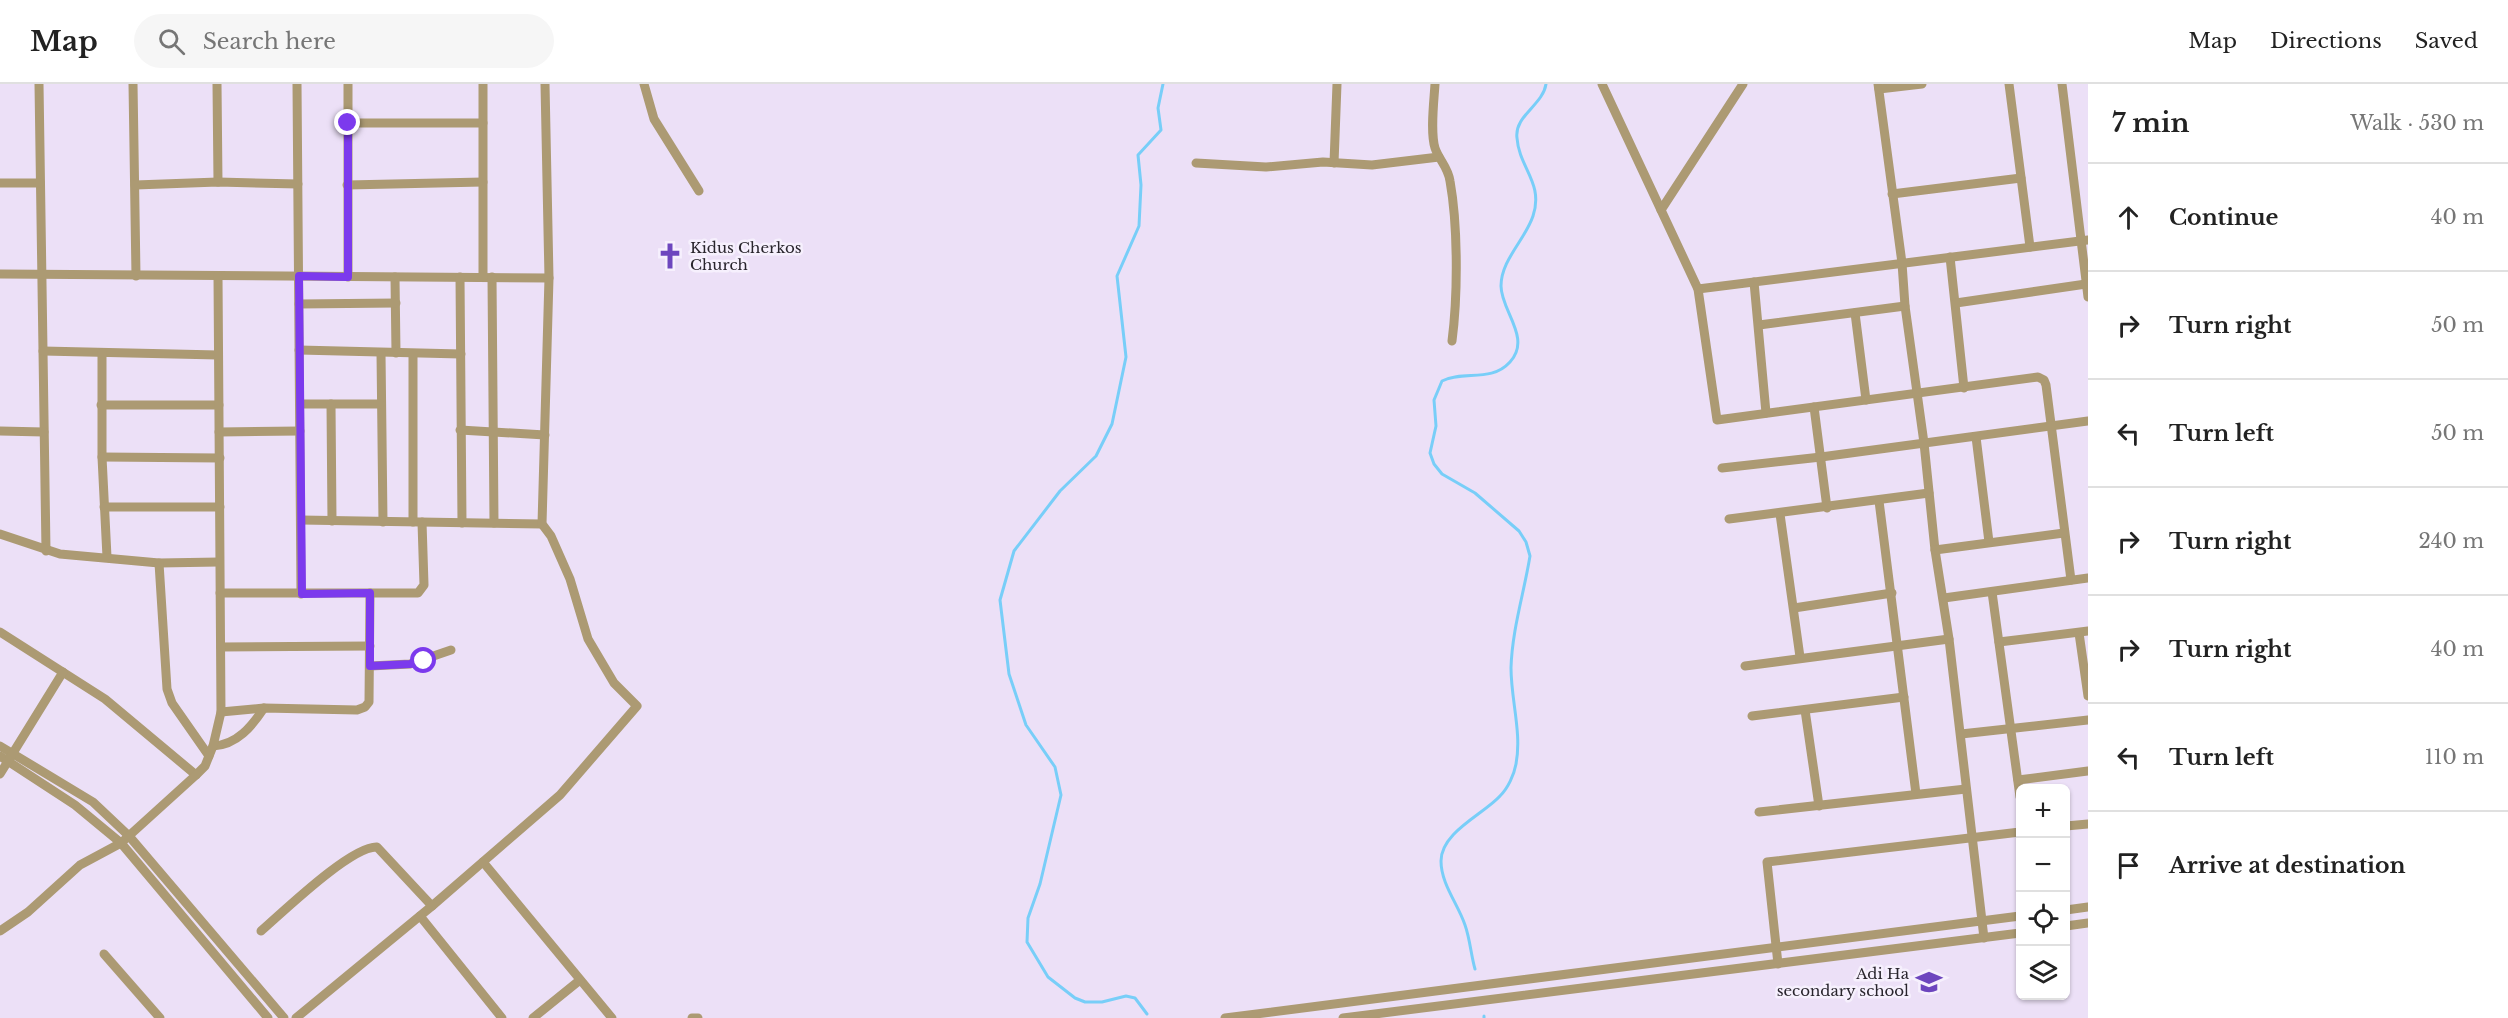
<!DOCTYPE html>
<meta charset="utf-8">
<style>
body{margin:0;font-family:"Libre Baskerville",serif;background:#f6f6f6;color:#222}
.controls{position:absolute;right:18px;bottom:18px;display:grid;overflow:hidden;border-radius:9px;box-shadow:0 2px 4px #0004}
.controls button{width:54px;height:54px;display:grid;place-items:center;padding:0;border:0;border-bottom:2px solid #e0e0e0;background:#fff;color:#222;font:30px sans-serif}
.stop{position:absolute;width:18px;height:18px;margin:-14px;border:4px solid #7c3aed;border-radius:50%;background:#fff}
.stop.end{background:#7c3aed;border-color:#fff;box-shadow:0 2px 6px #0008}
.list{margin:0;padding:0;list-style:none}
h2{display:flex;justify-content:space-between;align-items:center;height:78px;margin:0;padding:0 24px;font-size:26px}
h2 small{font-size:20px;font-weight:400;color:#767676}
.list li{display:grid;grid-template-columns:39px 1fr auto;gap:18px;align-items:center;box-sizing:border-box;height:108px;padding:0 24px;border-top:2px solid #e0e0e0}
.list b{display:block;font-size:22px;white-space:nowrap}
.list em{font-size:20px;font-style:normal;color:#767676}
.icon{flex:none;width:33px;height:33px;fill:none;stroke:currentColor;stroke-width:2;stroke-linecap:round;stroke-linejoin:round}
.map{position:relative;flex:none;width:2088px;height:934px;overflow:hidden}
header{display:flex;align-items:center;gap:36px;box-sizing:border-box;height:84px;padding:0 30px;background:#fff;border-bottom:2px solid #e0e0e0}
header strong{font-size:28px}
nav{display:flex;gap:33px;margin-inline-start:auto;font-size:21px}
.search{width:420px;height:54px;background:#f6f6f6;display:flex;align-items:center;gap:15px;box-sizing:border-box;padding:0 21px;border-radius:33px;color:#767676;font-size:22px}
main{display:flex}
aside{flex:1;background:#fff}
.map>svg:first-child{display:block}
</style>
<header>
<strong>Map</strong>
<div class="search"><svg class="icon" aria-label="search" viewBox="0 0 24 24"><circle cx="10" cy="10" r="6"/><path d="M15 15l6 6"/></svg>Search here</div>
<nav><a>Map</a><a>Directions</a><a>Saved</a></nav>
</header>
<main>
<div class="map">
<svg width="2088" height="934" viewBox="0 0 2088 934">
<rect width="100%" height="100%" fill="#ece0f7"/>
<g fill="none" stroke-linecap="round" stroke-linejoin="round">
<g stroke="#78cef8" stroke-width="3">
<path d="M1475 885C1471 871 1470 855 1465 841 1458 820 1441 800 1441 777 1441 748 1484 730 1500 712 1508 704 1514 691 1516 680 1522 649 1511 616 1511 584 1512 546 1524 509 1530 472L1526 458 1519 447 1475 409 1442 390 1434 380 1430 369 1436 342 1434 316 1442 297C1464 286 1491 299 1510 278 1532 254 1501 227 1501 202 1501 176 1525 156 1533 132 1544 99 1519 84 1517 54 1514 32 1543 21 1546 0"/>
<polyline points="1147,930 1135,914 1126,912 1102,918 1085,918 1075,914 1048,893 1027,858 1028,834 1040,800 1061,711 1055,683 1026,641 1009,590 1000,516 1014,467 1060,407 1096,372 1112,340 1126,273 1117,192 1139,142 1141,101 1138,71 1161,46 1158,24 1163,0"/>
<polyline points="1484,932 1484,934"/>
</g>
<g stroke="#ac9a73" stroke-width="9">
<polyline points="39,0 46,467"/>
<polyline points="133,0 136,192"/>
<polyline points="217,0 218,98"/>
<polyline points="297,0 301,510"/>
<polyline points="348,0 348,193"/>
<polyline points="644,0 654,35 699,107"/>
<path d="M1435 0C1434 17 1430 48 1435 64 1439 76 1448 83 1450 97 1458 142 1458 211 1452 257"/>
<polyline points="1602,0 1698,205 1717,336 2038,293 2044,296 2046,301 2071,496"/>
<polyline points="1878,0 1902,179 1905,222 1924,359 1935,466 1949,555 1984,854"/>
<polyline points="2009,0 2030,163"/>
<polyline points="2062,0 2088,213"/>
<polyline points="1879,5 1922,0"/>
<polyline points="348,39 483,39"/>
<polyline points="1196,79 1266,83 1323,78 1372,81 1439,73"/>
<polyline points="1334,79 1337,0"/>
<polyline points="0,99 40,99"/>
<polyline points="135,101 218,98 298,100"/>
<polyline points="347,101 483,98"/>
<polyline points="1892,110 2021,94"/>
<polyline points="1661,126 1743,0"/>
<polyline points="1950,173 1964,304"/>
<polyline points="0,190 549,194"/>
<polyline points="395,193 396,269"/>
<polyline points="460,193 462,439"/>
<polyline points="483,193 483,0"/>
<polyline points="492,193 494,439"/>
<polyline points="1754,198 1766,329"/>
<polyline points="1698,205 2088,156"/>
<polyline points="1956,219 2086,200"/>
<polyline points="299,220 396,219"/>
<polyline points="1855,229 1866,316"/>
<polyline points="1759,241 1905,222"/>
<polyline points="299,266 461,270"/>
<polyline points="43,267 218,271"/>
<polyline points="102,269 102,373 107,473"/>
<polyline points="381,269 383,438"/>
<polyline points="413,270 413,438"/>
<polyline points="300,320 380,320"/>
<polyline points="331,320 332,437"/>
<polyline points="101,321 219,321"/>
<polyline points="1814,323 1827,424"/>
<polyline points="460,346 545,351"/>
<polyline points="0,347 44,348"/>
<polyline points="219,348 300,347"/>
<polyline points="1976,353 1989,458"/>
<polyline points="102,373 220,374"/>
<polyline points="1722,384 1821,373 2088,337"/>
<polyline points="1879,417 1916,710"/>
<polyline points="104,423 220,423"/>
<polyline points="1780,430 1800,573"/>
<polyline points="1729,435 1929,409"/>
<polyline points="301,436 542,440"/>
<polyline points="0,450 60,470 159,479 219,478"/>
<polyline points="1935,466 2064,449"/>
<polyline points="159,479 167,605 172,619 209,672"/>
<polyline points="1992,508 2020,713"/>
<polyline points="220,509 418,509 424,501 422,438"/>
<polyline points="1944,514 2088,494"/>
<polyline points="1794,524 1892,509"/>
<polyline points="0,548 105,615 196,691"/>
<polyline points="2079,549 2088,612"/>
<polyline points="1999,558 2088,547"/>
<polyline points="221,563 370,562"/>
<polyline points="370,582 410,580 451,566"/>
<polyline points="1745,582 1949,555"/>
<polyline points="1805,626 1819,722"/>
<polyline points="221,628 264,624 357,626 365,623 369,618 370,509"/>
<polyline points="1752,632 1904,613"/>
<polyline points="1961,650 2088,636"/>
<polyline points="0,662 93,718 129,752 284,934"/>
<path d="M213 662C237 661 252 642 264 624"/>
<polyline points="0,672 75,721 121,759 268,934"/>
<polyline points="0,690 63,588"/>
<polyline points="2018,696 2088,687"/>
<polyline points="1759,728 1966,705"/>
<polyline points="2066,742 2088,740"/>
<polyline points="483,778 612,934"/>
<polyline points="2066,826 2088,823"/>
<polyline points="420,832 502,934"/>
<polyline points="2066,842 2088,839"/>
<polyline points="0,847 28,828 80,781 121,759 196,691 205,682 213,662 221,628 218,192"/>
<path d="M261 847C283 828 351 762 377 763L432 822"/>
<polyline points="104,870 160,934"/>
<polyline points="1778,880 1767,778 2020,748"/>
<polyline points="296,934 432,822 560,711 637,622 614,599 588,555 570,495 551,452 542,440 549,194 545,0"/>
<polyline points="533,934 580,896"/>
<polyline points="692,934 698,934"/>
<polyline points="1225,934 2020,832"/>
<polyline points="1343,934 2020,849"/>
</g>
</g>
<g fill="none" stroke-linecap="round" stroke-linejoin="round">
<polyline stroke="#7c3aed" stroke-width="8" points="348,39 348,193 299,192 302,510 370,509 370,582 410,580 424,577"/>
</g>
<defs>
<g id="church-bare" transform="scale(2.07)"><path d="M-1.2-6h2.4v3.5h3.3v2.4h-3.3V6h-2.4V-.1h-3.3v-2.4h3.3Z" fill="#6d46be" stroke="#f6f0fd" stroke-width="2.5" paint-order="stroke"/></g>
<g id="school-bare" transform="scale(2.07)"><path d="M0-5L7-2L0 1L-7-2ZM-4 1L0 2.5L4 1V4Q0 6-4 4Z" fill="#6d46be" stroke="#f6f0fd" stroke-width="2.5" paint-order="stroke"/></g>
</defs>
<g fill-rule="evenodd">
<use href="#church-bare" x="670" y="172"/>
<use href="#school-bare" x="1929" y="898"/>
</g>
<g text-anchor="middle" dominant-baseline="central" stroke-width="5" stroke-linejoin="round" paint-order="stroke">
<g font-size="15" fill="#29252d" stroke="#f6f0fd" text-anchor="start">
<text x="690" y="163">Kidus Cherkos<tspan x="690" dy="17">Church</tspan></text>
<text x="1909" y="889" text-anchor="end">Adi Ha<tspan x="1909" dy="17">secondary school</tspan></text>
</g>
</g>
</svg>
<div class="controls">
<button>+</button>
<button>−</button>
<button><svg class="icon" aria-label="locate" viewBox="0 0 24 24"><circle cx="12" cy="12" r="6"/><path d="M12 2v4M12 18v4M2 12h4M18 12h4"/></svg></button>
<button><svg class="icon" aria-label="layers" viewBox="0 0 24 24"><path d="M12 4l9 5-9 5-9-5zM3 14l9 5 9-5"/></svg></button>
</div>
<div class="stop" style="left:424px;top:577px"></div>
<div class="stop end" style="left:348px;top:39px"></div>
</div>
<aside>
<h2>7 min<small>Walk · 530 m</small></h2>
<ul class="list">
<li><svg class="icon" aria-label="ahead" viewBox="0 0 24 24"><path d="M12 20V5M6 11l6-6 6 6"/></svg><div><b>Continue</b></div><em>40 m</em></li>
<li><svg class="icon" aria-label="right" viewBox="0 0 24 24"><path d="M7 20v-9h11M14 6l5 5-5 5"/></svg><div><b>Turn right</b></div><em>50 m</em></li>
<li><svg class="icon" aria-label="left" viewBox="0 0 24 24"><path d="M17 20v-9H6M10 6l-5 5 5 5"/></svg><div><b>Turn left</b></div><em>50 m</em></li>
<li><svg class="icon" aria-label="right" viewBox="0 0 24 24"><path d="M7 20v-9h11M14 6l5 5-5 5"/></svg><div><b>Turn right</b></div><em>240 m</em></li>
<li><svg class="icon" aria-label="right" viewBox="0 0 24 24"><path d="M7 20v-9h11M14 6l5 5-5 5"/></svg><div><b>Turn right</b></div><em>40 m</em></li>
<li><svg class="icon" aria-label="left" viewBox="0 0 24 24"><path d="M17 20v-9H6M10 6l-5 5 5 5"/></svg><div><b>Turn left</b></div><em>110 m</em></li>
<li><svg class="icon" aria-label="arrive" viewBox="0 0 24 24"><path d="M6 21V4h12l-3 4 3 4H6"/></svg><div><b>Arrive at destination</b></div></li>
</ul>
</aside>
</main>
